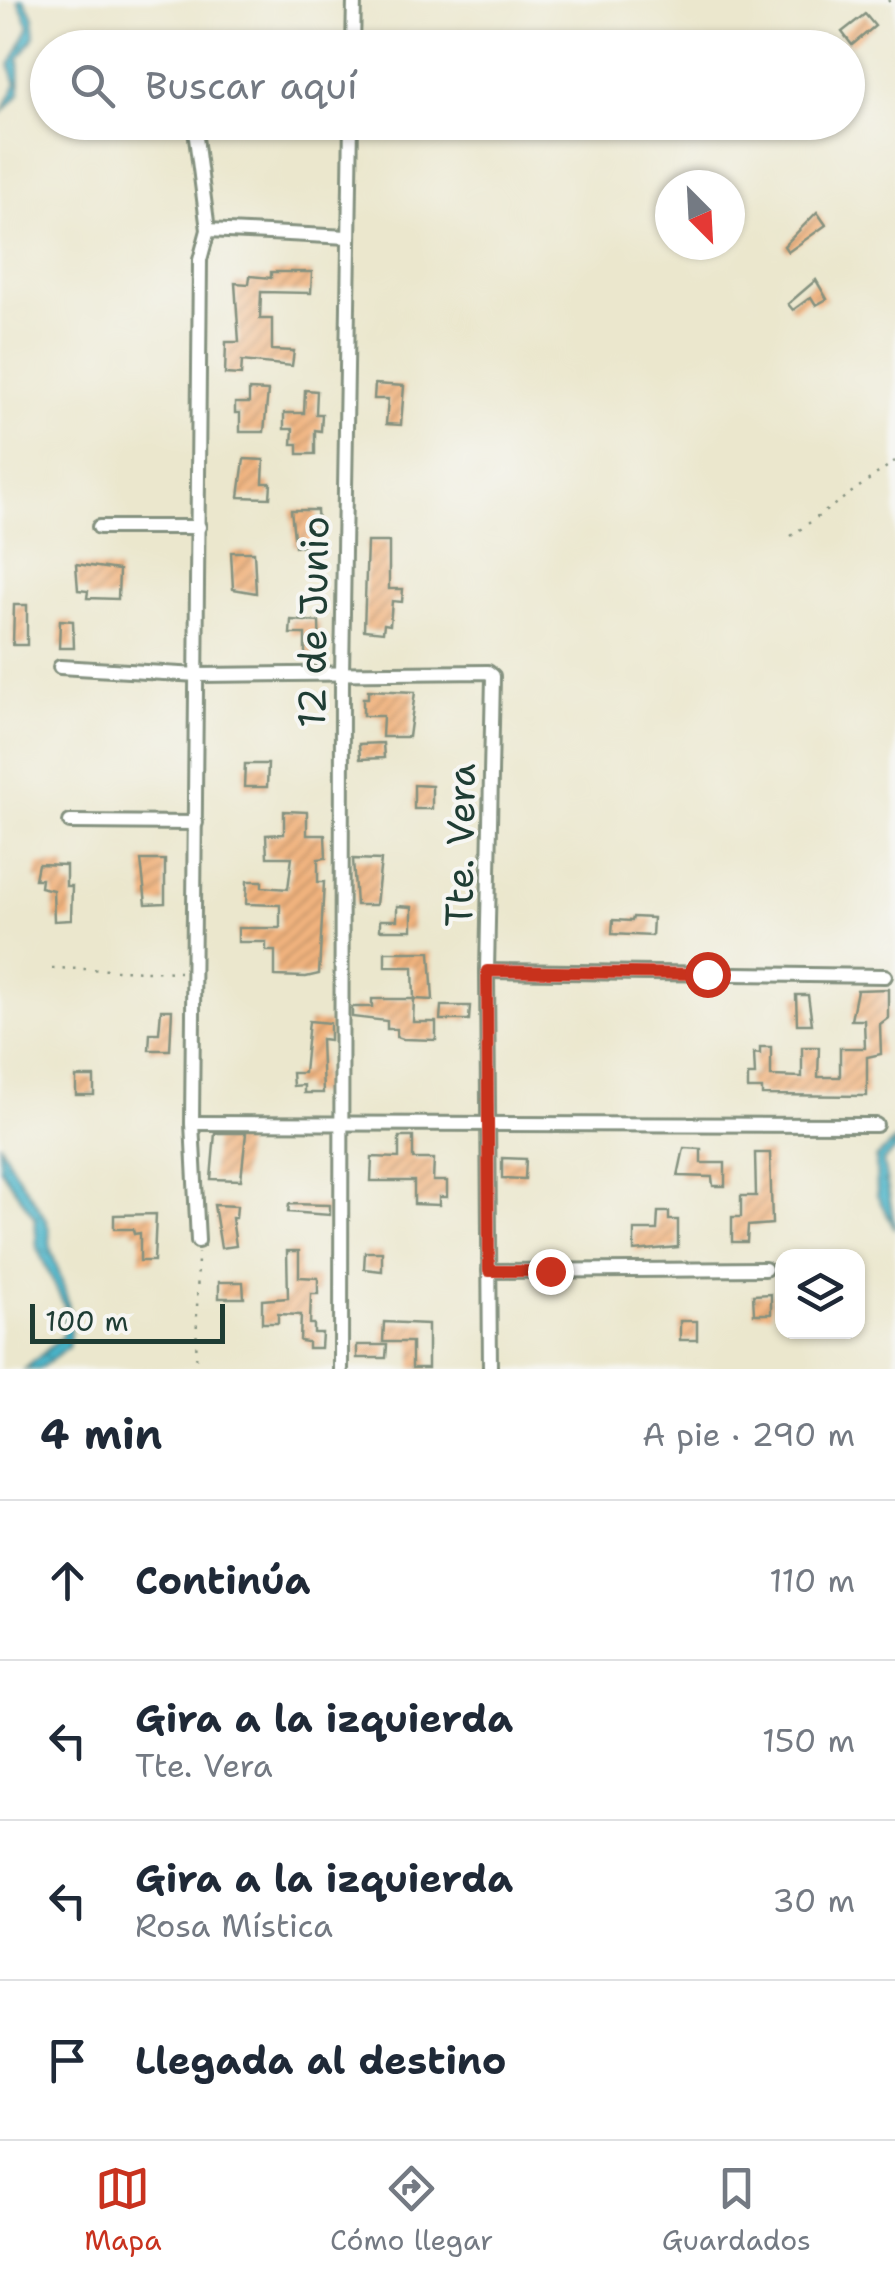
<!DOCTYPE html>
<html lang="es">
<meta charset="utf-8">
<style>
body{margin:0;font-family:"Shantell Sans",sans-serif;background:#f6f6f7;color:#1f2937}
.controls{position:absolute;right:30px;bottom:30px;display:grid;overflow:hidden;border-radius:20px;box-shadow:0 2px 8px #0004}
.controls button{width:90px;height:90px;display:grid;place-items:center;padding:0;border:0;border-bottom:2px solid #e0e1e3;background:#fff;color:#1f2937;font:50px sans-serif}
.compass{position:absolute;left:655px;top:170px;width:90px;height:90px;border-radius:50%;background:#fff;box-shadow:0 2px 8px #0004;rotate:156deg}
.scale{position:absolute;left:30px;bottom:25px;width:195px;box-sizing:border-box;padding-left:10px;border:5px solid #1f3d34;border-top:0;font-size:28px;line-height:35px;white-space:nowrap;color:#1f3d34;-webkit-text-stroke:8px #f6f6f2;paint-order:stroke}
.stop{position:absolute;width:30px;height:30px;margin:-22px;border:8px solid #c8321e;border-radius:50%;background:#fff}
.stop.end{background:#c8321e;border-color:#fff;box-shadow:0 2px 10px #0008}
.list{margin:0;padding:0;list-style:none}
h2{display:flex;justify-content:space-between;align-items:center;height:130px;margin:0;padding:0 40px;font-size:42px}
h2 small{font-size:32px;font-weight:400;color:#747a83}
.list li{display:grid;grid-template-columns:65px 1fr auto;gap:30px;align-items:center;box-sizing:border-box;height:160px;padding:0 40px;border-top:2px solid #e0e1e3}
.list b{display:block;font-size:38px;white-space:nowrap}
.list p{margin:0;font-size:32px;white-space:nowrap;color:#747a83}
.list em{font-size:32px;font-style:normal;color:#747a83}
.icon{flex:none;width:55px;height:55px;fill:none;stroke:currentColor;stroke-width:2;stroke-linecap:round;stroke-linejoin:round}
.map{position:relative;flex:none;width:895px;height:1369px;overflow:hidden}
.search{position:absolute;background:#fff;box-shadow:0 2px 8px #0004;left:30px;right:30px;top:30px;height:110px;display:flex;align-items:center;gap:25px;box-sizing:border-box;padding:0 35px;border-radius:55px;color:#747a83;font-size:38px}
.sheet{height:770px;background:#fff}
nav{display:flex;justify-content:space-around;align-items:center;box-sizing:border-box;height:140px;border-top:2px solid #e0e1e3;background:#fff;font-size:28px;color:#747a83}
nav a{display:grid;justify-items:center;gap:5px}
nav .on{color:#c8321e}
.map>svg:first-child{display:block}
</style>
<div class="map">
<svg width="895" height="1369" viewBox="0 0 895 1369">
<defs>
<pattern id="water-ripples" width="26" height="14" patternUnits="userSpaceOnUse" patternTransform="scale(2.5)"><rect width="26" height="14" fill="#4ab3c8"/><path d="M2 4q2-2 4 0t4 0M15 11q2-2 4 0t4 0" fill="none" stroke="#3d93a3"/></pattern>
<pattern id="building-hatch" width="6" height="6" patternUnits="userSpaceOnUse" patternTransform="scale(2.5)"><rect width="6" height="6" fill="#f1b37e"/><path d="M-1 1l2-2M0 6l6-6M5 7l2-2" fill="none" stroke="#c39368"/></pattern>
</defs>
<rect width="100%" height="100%" fill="#f6f6f2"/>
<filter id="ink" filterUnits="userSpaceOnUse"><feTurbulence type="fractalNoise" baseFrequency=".01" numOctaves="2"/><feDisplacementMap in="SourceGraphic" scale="20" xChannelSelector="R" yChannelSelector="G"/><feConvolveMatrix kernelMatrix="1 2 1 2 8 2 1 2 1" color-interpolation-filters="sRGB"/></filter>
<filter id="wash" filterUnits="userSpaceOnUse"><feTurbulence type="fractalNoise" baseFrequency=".0048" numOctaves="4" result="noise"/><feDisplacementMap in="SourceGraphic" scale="40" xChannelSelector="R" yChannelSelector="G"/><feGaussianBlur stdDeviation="2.25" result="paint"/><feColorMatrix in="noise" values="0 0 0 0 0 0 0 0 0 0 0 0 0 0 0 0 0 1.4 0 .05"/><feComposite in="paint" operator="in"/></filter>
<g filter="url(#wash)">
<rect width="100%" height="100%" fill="#ebe7cd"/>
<g fill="url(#water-ripples)" stroke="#34787e" stroke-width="2.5">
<polygon points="18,0 24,0 33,16 35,36 19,58 20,93 0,115 16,85 10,65 29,27"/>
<polygon points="895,1140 895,1151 883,1161 895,1229 877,1196 876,1158"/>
<path d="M0 1143C12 1171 30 1192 45 1218 52 1230 48 1245 53 1256 65 1289 75 1313 68 1348L39 1369H25L62 1337 66 1309 37 1248 35 1218 1 1169Z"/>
</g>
<g id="blocks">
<g fill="url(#building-hatch)">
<polygon points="865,14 875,26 852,45 842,32"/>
<polygon points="817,212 826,225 788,252 784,246"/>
<polygon points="271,272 312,272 311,293 261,292 260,319 272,319 272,350 294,351 292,366 242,361 241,375 225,374 226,342 239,342 235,283 249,284 250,276 271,278"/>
<polygon points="816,280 827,299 816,305 811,297 793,310 788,304"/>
<polygon points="375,384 404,386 401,425 386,424 388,399 374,399"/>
<polygon points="249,390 268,391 264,432 240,432 240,413 235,413 235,403 249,403"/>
<polygon points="305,390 317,391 316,414 322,414 321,431 315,430 315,454 298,454 298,444 292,444 293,429 284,429 284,413 304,413"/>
<polygon points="244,459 264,460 263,483 271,483 270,498 239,497"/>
<polygon points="291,510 317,510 319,546 295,546"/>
<polygon points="367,542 389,542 389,589 403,589 402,602 392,601 390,625 384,624 383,632 364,630"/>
<polygon points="231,552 254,552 256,593 233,589"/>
<polygon points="76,564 119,570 118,599 87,598 88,591 78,590"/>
<polygon points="14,605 27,605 27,645 13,645"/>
<polygon points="60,620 73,621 74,648 59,648"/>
<polygon points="291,620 319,622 320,655 305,655 305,634 290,634"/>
<polygon points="368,690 415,692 409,737 382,737 383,716 363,716 363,698 368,698"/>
<polygon points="383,743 384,758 360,759 359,744"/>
<polygon points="245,764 268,764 267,787 244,787"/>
<polygon points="414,785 432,786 432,809 414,809"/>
<polygon points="284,811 307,812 307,835 325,835 326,858 318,859 318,882 324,882 319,974 306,977 275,976 275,951 266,951 266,942 238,942 238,928 280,928 280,905 246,904 247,881 262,881 262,887 288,889 292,857 267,857 266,835 284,834"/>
<polygon points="353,859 381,860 376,905 356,905"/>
<polygon points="141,860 165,860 165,903 146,904"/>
<polygon points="38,864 66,865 66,886 72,886 71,920 54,921 53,890 40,887 41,879 35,879"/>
<polygon points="397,906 412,907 412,930 380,930 380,920 397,920"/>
<polygon points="633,917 653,918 652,936 612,934 613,920 632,921"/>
<polygon points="385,952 430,952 433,1000 414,999 413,967 385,967"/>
<polygon points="888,989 888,1018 880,1024 881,1054 867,1057 867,1096 762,1095 762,1089 748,1089 748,1075 755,1075 754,1053 760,1054 760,1047 771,1047 771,1076 802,1077 802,1047 819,1047 818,1077 840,1077 840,1048 865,1048 864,1020 851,1020 857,990"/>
<polygon points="796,995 808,995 812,1024 797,1024"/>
<polygon points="372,999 414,999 413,1022 436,1022 436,1040 403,1039 397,1037 397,1029 387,1029 387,1021 352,1017 352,1007 372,1007"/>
<polygon points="441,1006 470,1006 469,1020 440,1020"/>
<polygon points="161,1010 172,1010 170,1050 149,1050 150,1033 159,1033"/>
<polygon points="309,1021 330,1023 330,1040 321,1039 323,1093 304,1093 304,1085 293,1086 292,1073 304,1073"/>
<rect x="76" y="1077" width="18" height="18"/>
<polygon points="215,1133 246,1133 241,1180 211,1179"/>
<polygon points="399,1137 413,1137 413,1159 434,1159 433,1181 447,1181 447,1197 439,1197 439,1205 414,1204 414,1181 371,1181 372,1157 399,1158"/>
<polygon points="684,1148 701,1149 701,1163 725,1163 725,1186 713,1186 712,1177 678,1176"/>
<polygon points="755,1153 770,1153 772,1224 748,1226 747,1242 732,1242 732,1217 741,1217 741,1196 756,1196"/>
<polygon points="502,1158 526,1159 525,1179 502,1178"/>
<polygon points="289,1204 330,1205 330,1215 288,1212"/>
<polygon points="214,1205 237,1206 236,1218 232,1218 236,1246 221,1248"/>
<polygon points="658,1212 669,1212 669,1220 678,1220 678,1247 634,1251 634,1230 657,1230"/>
<polygon points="156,1214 154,1261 140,1261 140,1233 134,1234 133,1229 114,1229 114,1215"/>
<polygon points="287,1251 299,1251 299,1277 318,1278 318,1294 311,1294 310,1324 314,1324 314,1333 322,1333 321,1348 308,1348 308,1342 300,1341 301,1315 278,1314 278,1323 262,1323 262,1300 288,1298"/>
<polygon points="365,1252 382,1252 382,1271 364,1269"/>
<polygon points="219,1282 243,1282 244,1298 219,1298"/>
<polygon points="771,1294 771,1314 754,1314 753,1295"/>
<rect x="680" y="1321" width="17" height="19"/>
<polygon points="384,1322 428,1324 428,1368 412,1368 412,1342 383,1342"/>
<polygon points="357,1345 387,1345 386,1358 357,1358"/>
</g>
</g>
</g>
<g filter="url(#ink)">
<use href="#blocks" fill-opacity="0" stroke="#859280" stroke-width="2.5"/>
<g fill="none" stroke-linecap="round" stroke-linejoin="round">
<g stroke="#859280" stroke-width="18">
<g id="street">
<polyline points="353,48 354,0"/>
<polyline points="194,122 208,230 200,260 192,1123 198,1241"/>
<polyline points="208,230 348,237"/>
<polyline points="99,527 199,527"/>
<polyline points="60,667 198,675 488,672 493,676 487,971 490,1369"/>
<polyline points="70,822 196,823"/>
<polyline points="487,971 885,976"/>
<polyline points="192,1123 876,1125"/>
<polyline points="489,1271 765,1269"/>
<polyline points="341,1369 342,674 351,122"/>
</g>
</g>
<g stroke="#859280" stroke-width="2.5" stroke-dasharray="2.5 8" stroke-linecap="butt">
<polyline points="888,0 895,8"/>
<polyline points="791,536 895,461"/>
<polyline points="52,968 180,972"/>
<polyline points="196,1369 198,1253"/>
</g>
<use href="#street" stroke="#fff" stroke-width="12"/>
</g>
</g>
<g fill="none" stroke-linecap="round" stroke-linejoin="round" filter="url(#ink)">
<polyline stroke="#c8321e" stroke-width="12" points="550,1271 489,1271 487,971 707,974"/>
</g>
<g text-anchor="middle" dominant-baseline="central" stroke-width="8" stroke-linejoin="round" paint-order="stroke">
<g font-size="38" fill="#1f3d34" stroke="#f6f6f2">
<text transform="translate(313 622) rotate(-89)">12 de Junio</text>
<text transform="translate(460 845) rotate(-89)">Tte. Vera</text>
</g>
</g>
</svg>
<div class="controls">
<button><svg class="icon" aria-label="layers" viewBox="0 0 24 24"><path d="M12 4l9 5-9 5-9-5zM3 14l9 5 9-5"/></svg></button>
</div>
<svg class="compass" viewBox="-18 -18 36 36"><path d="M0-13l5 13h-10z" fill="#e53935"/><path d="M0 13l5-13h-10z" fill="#747a83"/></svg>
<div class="scale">100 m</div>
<div class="stop" style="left:707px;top:974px"></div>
<div class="stop end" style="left:550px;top:1271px"></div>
<div class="search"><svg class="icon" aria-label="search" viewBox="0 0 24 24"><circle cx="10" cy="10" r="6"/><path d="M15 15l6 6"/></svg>Buscar aquí</div>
</div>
<section class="sheet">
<h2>4 min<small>A pie · 290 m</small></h2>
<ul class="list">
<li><svg class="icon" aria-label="ahead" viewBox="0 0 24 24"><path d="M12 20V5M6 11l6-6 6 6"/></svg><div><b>Continúa</b></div><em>110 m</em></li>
<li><svg class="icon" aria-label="left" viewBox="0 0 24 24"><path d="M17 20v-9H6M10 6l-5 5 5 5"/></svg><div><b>Gira a la izquierda</b><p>Tte. Vera</p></div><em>150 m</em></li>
<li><svg class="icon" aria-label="left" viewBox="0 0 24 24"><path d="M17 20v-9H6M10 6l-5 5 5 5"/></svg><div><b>Gira a la izquierda</b><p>Rosa Mística</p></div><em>30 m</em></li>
<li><svg class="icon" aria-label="arrive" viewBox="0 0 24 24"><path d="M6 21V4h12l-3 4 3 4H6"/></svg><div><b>Llegada al destino</b></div></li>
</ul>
</section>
<nav>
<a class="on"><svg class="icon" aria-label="map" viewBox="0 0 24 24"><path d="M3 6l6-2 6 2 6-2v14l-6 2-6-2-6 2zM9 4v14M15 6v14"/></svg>Mapa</a>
<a><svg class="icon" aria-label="directions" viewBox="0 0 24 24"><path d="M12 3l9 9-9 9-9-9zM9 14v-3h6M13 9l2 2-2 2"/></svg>Cómo llegar</a>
<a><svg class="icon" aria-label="saved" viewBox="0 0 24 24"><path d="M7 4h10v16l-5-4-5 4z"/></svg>Guardados</a>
</nav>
